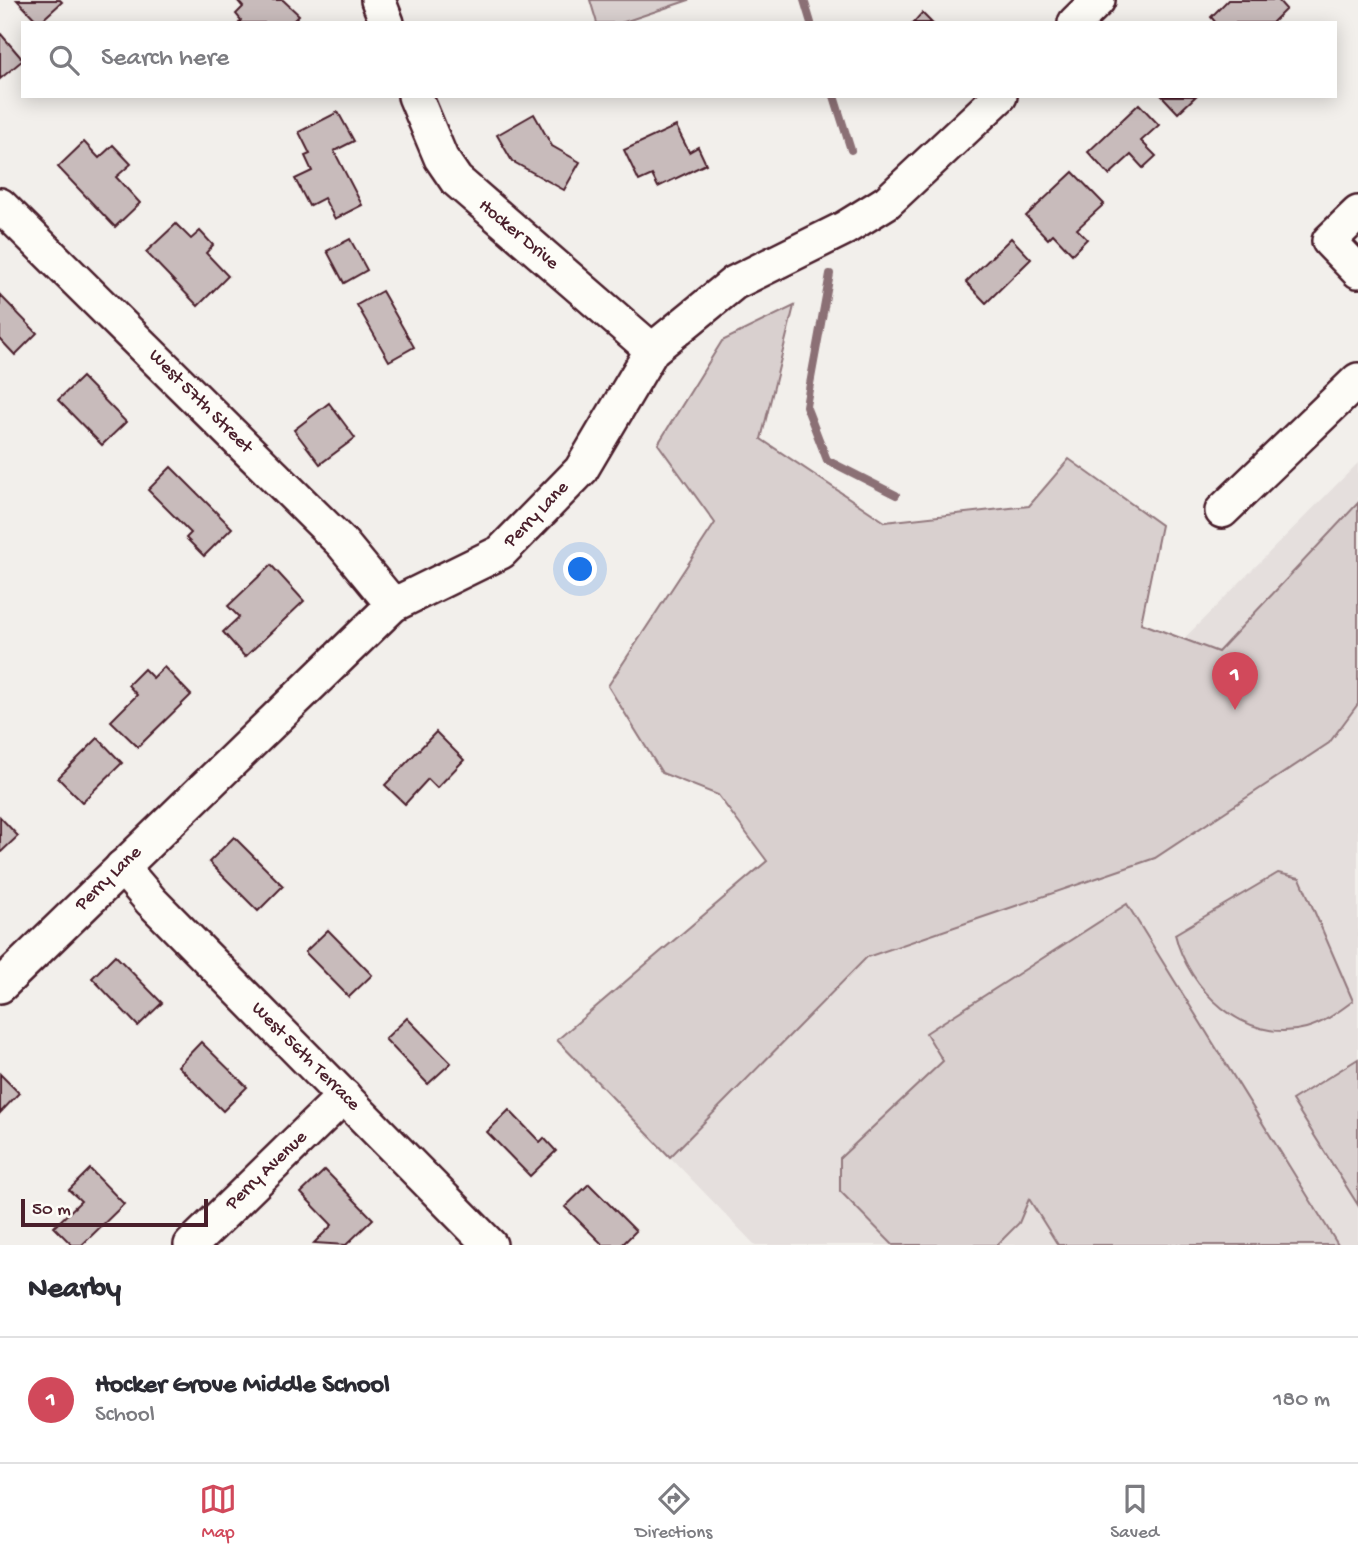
<!DOCTYPE html>
<style>
body{margin:0;font-family:"Gochi Hand",sans-serif;background:#f2f2f3;color:#2b2b33}
.scale{position:absolute;left:21px;bottom:18px;width:187px;box-sizing:border-box;padding-left:7px;border:4px solid #4a1f2b;border-top:0;font-size:19px;line-height:24px;white-space:nowrap;color:#4a1f2b;-webkit-text-stroke:5px #fdfcf7;paint-order:stroke}
.you{position:absolute;left:581px;top:570px;width:24px;height:24px;margin:-18px;border:5px solid #fff;border-radius:50%;background:#1a73e8;box-shadow:0 0 0 10px #1a73e833}
.badge{display:grid;place-items:center;width:46px;height:46px;border-radius:50%;background:#d1495b;color:#fff;font-size:23px;font-weight:700}
.pin{position:absolute;translate:-50% -58px;filter:drop-shadow(0 2px 4px #0008)}
.pin::after{content:'';position:absolute;top:37px;width:24px;height:21px;background:inherit;clip-path:polygon(0 0,100% 0,50% 100%)}
.list{margin:0;padding:0;list-style:none}
h2{display:flex;justify-content:space-between;align-items:center;height:91px;margin:0;padding:0 28px;font-size:30px}
h2 small{font-size:23px;font-weight:400;color:#7c7c81}
.list li{display:grid;grid-template-columns:46px 1fr auto;gap:21px;align-items:center;box-sizing:border-box;height:126px;padding:0 28px;border-top:2px solid #e1e1e2}
.list b{display:block;font-size:26px;white-space:nowrap}
.list p{margin:0;font-size:23px;white-space:nowrap;color:#7c7c81}
.list em{font-size:23px;font-style:normal;color:#7c7c81}
.icon{flex:none;width:38px;height:38px;fill:none;stroke:currentColor;stroke-width:2;stroke-linecap:round;stroke-linejoin:round}
.map{position:relative;flex:none;width:1358px;height:1245px;overflow:hidden}
.search{position:absolute;background:#fff;box-shadow:0 4px 18px #0003;left:21px;right:21px;top:21px;height:77px;display:flex;align-items:center;gap:18px;box-sizing:border-box;padding:0 24px;border-radius:0px;color:#7c7c81;font-size:26px}
.sheet{height:217px;background:#fff}
nav{display:flex;justify-content:space-around;align-items:center;box-sizing:border-box;height:98px;border-top:2px solid #e1e1e2;background:#fff;font-size:19px;color:#7c7c81}
nav a{display:grid;justify-items:center;gap:4px}
nav .on{color:#d1495b}
.map>svg:first-child{display:block}
</style>
<div class="map">
<svg width="1358" height="1245" viewBox="0 0 1358 1245">
<rect width="100%" height="100%" fill="#f2efeb"/>
<filter id="ink" filterUnits="userSpaceOnUse"><feTurbulence type="fractalNoise" baseFrequency=".0143" numOctaves="2"/><feDisplacementMap in="SourceGraphic" scale="14" xChannelSelector="R" yChannelSelector="G"/><feConvolveMatrix kernelMatrix="1 2 1 2 8 2 1 2 1" color-interpolation-filters="sRGB"/></filter>
<g filter="url(#ink)">
<polygon fill="#e5dfdd" points="1358,463 1358,1245 755,1245 670,1157"/>
<g fill="#d9d0cf" stroke="#92787d" stroke-width="2">
<polygon points="590,0 689,0 621,23 597,23"/>
<polygon points="794,306 761,439 885,522 1029,506 1069,459 1161,525 1141,623 1218,652 1358,503 1358,704 1329,743 1155,858 867,957 670,1157 557,1040 767,861 718,795 662,773 608,686 715,523 658,444 722,341"/>
<path d="M1278 873 1300 878 1353 1001C1338 1012 1324 1023 1306 1028 1244 1045 1188 989 1175 934Z"/>
<polygon points="1127,904 1338,1245 1058,1245 1029,1199 1019,1223 997,1245 893,1245 840,1191 840,1158 943,1061 926,1033"/>
<polygon points="1358,1059 1358,1205 1292,1100"/>
</g>
<g fill="none" stroke-linecap="round" stroke-linejoin="round">
<g stroke="#8b6f75" stroke-width="8">
<polyline points="804,0 811,23"/>
<polyline points="834,96 851,150"/>
<polyline points="830,274 806,406 827,460 896,495"/>
</g>
</g>
<g fill="#c8bbbb" stroke="#4a1f2b" stroke-width="2">
<polygon points="17,0 60,0 62,2 39,23"/>
<polygon points="237,0 283,0 299,15 291,23 239,23 241,20 236,14 243,7"/>
<polygon points="1228,0 1278,0 1286,9 1272,23 1216,23 1211,17"/>
<polygon points="922,13 932,23 913,23"/>
<polygon points="0,33 23,60 0,79"/>
<polygon points="1162,96 1196,96 1178,113"/>
<polygon points="1139,104 1159,125 1141,141 1156,156 1143,168 1131,155 1109,175 1088,152"/>
<polygon points="338,112 354,141 334,151 362,205 335,219 324,198 309,206 295,179 312,171 305,156 310,154 299,132"/>
<polygon points="534,114 552,146 580,162 564,190 512,161 497,135"/>
<polygon points="676,126 689,152 698,147 706,164 658,187 652,175 639,181 624,150"/>
<polygon points="84,142 99,158 113,145 131,164 116,177 140,203 115,227 58,167"/>
<polygon points="1073,172 1104,204 1077,229 1087,239 1072,254 1053,234 1048,239 1026,216"/>
<polygon points="176,224 191,239 200,231 213,245 206,253 228,276 198,306 146,252"/>
<polygon points="1011,238 1031,259 986,303 966,282"/>
<polygon points="350,239 367,270 344,283 327,251"/>
<polygon points="382,291 414,347 389,361 357,305"/>
<polygon points="0,295 37,333 15,355 0,339"/>
<polygon points="82,377 126,422 102,445 58,400"/>
<polygon points="329,403 355,438 320,464 294,430"/>
<polygon points="171,467 232,528 204,556 186,538 191,533 148,490"/>
<polygon points="271,565 304,601 245,657 223,632 239,617 228,606"/>
<polygon points="164,667 191,695 138,747 111,721 137,695 128,685 144,669 153,678"/>
<polygon points="436,732 464,760 437,788 428,779 405,804 385,785"/>
<polygon points="98,738 122,763 82,802 58,778"/>
<polygon points="0,817 18,836 0,853"/>
<polygon points="234,837 283,886 258,911 209,862"/>
<polygon points="328,930 372,975 349,997 305,952"/>
<polygon points="115,955 162,1003 138,1026 92,978"/>
<polygon points="407,1018 451,1063 428,1084 385,1039"/>
<polygon points="201,1042 247,1087 223,1111 178,1066"/>
<polygon points="0,1074 19,1093 0,1113"/>
<polygon points="509,1110 540,1142 544,1138 556,1151 530,1176 487,1132"/>
<polygon points="90,1169 124,1204 82,1245 72,1245 54,1227 81,1201 69,1190"/>
<polygon points="325,1170 373,1219 346,1245 314,1243 332,1225 301,1193"/>
<polygon points="589,1184 636,1231 622,1245 603,1245 565,1207"/>
</g>
<g fill="none" stroke-linecap="round" stroke-linejoin="round">
<g stroke="#4a1f2b" stroke-width="38">
<g id="minor">
<polyline points="378,0 387,23"/>
<polyline points="1075,23 1098,0"/>
<polyline points="415,96 441,158 456,180 652,350"/>
<polyline points="0,205 342,543 393,605"/>
<polyline points="1358,213 1329,241 1358,271"/>
<polyline points="1222,511 1358,380"/>
<polyline points="122,867 151,901 490,1245"/>
<polyline points="0,986 393,605 501,552 581,470 652,350 734,283 845,228 887,202 1000,96"/>
<polyline points="191,1245 344,1096"/>
</g>
</g>
<use href="#minor" stroke="#fdfcf7" stroke-width="33"/>
</g>
</g>
<g text-anchor="middle" dominant-baseline="central" stroke-width="7" stroke-linejoin="round" paint-order="stroke">
<g font-size="19" fill="#4a1f2b" stroke="#fdfcf7">
<text transform="translate(518 235) rotate(40)">Hocker Drive</text>
<text transform="translate(200 402) rotate(45)">West 57th Street</text>
<text transform="translate(537 515) rotate(-46)">Perry Lane</text>
<text transform="translate(109 879) rotate(-44)">Perry Lane</text>
<text transform="translate(305 1057) rotate(45)">West 56th Terrace</text>
<text transform="translate(267 1171) rotate(-44)">Perry Avenue</text>
</g>
</g>
</svg>
<div class="scale">50 m</div>
<div class="you"></div>
<div class="pin badge" style="left:1235px;top:710px">1</div>
<div class="search"><svg class="icon" aria-label="search" viewBox="0 0 24 24"><circle cx="10" cy="10" r="6"/><path d="M15 15l6 6"/></svg>Search here</div>
</div>
<section class="sheet">
<h2>Nearby<small></small></h2>
<ul class="list">
<li><span class="badge">1</span><div><b>Hocker Grove Middle School</b><p>School</p></div><em>180 m</em></li>
</ul>
</section>
<nav>
<a class="on"><svg class="icon" aria-label="map" viewBox="0 0 24 24"><path d="M3 6l6-2 6 2 6-2v14l-6 2-6-2-6 2zM9 4v14M15 6v14"/></svg>Map</a>
<a><svg class="icon" aria-label="directions" viewBox="0 0 24 24"><path d="M12 3l9 9-9 9-9-9zM9 14v-3h6M13 9l2 2-2 2"/></svg>Directions</a>
<a><svg class="icon" aria-label="saved" viewBox="0 0 24 24"><path d="M7 4h10v16l-5-4-5 4z"/></svg>Saved</a>
</nav>
